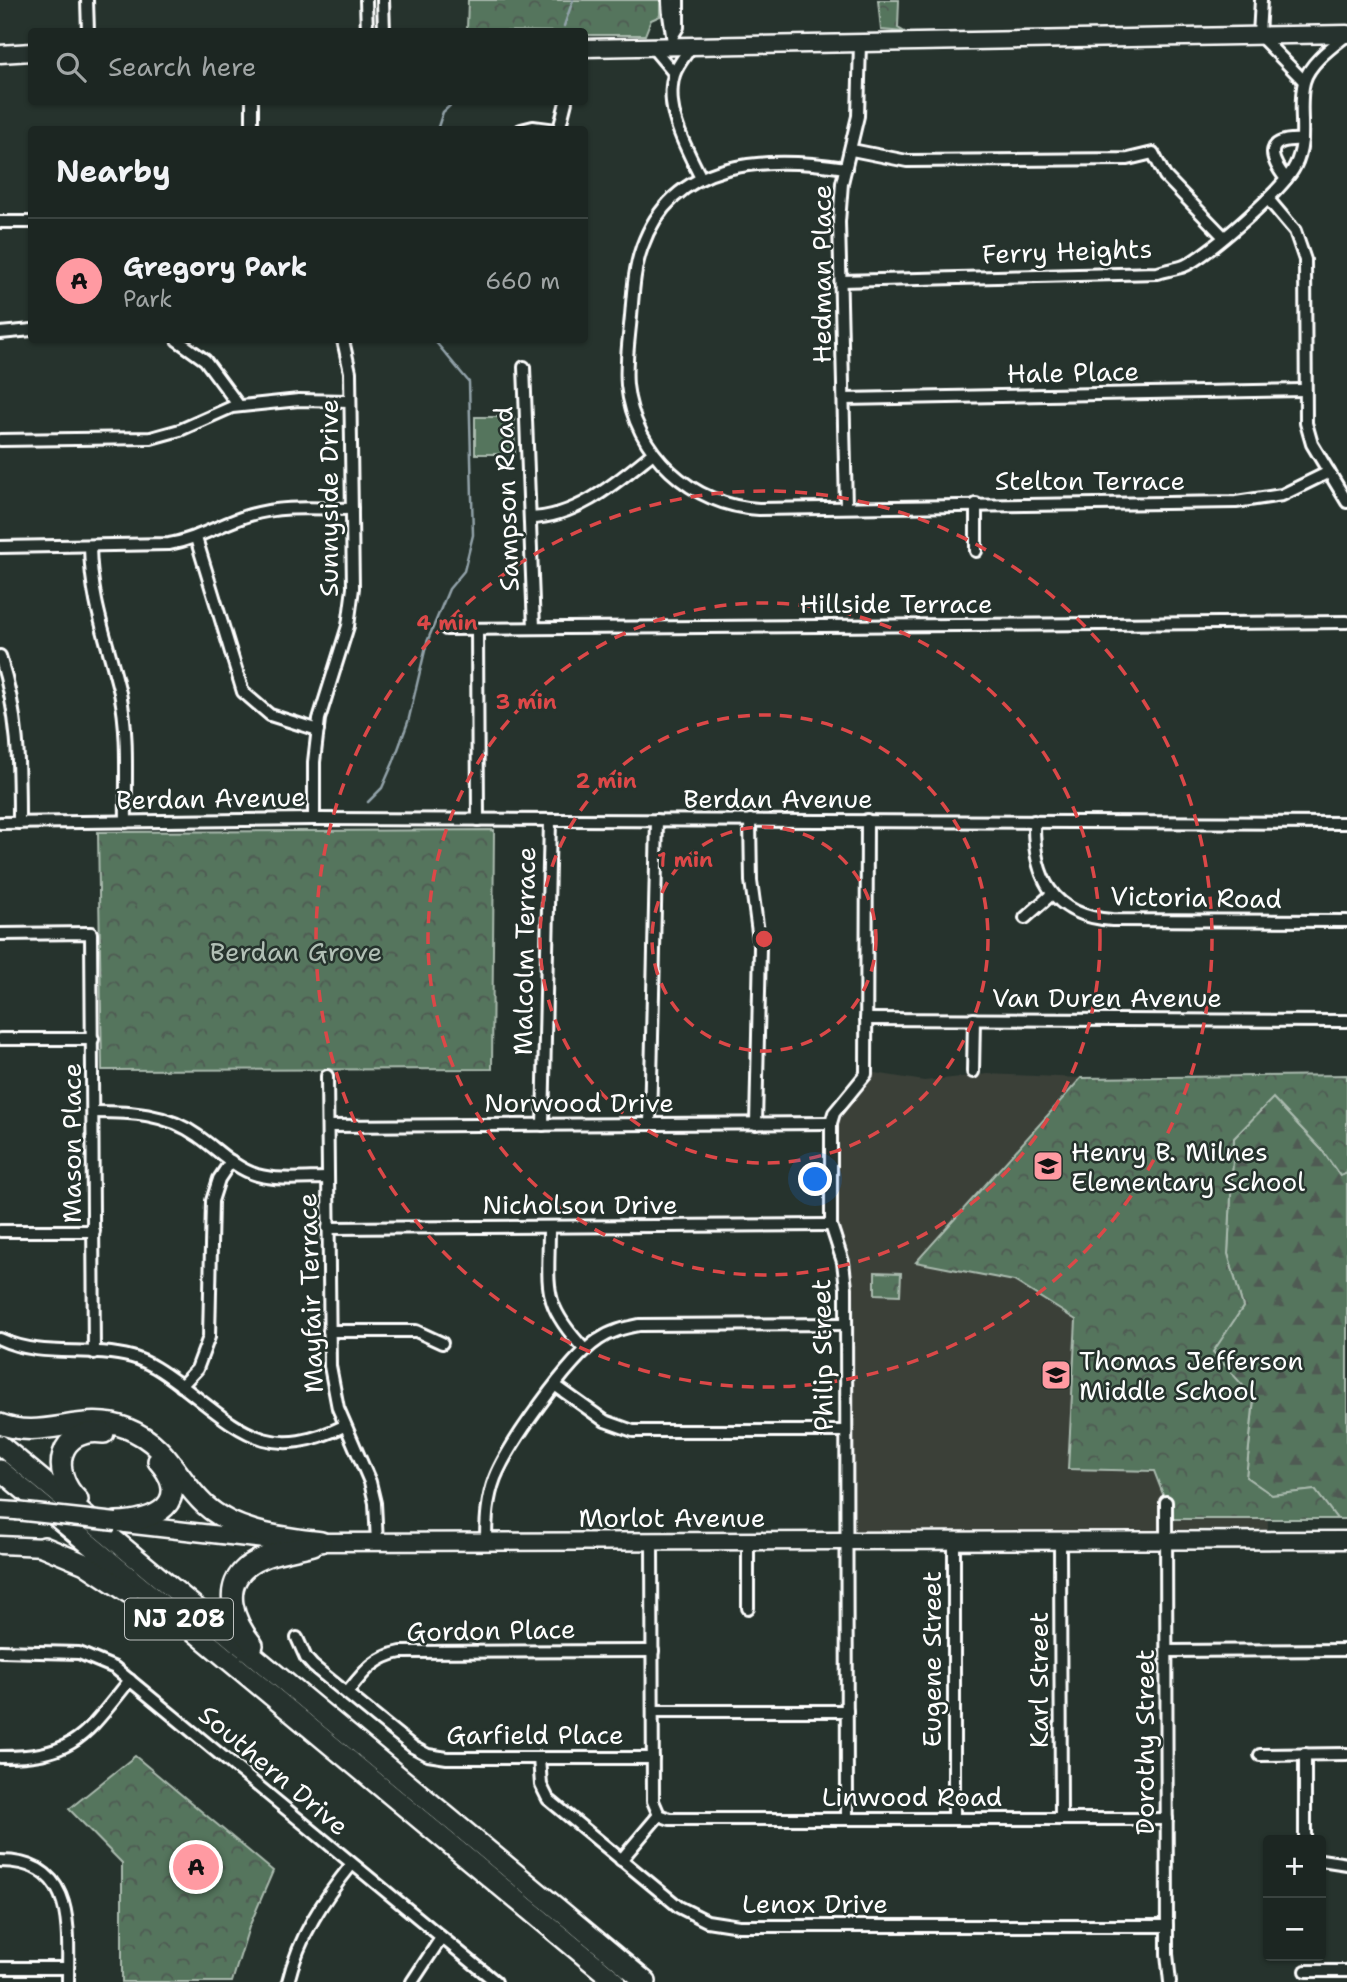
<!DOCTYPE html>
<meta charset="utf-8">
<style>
body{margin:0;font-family:"Shantell Sans",sans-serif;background:#29322f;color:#f1f3f6}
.controls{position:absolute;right:21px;bottom:21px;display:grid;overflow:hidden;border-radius:7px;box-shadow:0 2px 5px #0004}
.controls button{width:63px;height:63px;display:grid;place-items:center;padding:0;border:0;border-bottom:2px solid #3a4340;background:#1c2622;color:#f1f3f6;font:35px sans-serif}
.you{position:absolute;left:816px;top:1180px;width:24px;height:24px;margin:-18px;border:5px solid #fff;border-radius:50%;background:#1a73e8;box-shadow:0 0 0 10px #1a73e833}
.badge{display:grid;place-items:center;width:46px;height:46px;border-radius:50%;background:#ff9aa2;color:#111;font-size:23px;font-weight:700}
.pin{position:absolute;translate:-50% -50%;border:4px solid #fff;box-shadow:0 2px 7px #0006}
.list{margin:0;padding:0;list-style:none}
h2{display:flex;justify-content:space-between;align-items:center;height:91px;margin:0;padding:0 28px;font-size:30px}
h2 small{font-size:23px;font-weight:400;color:#a0a5a5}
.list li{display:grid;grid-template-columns:46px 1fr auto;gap:21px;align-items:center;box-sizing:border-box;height:126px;padding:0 28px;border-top:2px solid #3a4340}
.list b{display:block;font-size:26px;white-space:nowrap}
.list p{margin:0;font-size:23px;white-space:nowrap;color:#a0a5a5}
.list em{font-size:23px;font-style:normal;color:#a0a5a5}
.icon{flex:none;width:38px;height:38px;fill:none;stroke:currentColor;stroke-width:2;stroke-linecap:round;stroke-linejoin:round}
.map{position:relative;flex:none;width:1347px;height:1982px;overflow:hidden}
.search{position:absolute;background:#1c2622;box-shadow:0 2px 5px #0004;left:28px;top:28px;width:560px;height:77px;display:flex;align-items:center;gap:18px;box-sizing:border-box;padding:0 24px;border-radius:7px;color:#a0a5a5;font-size:26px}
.panel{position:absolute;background:#1c2622;box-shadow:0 2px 5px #0004;left:28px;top:126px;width:560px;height:217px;border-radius:7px}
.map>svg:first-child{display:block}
</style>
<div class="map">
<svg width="1347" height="1982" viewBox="0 0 1347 1982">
<defs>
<pattern id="forest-firs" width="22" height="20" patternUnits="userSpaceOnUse" patternTransform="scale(1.75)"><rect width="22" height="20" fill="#54745d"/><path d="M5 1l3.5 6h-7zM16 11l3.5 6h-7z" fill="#4f5a52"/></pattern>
<pattern id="park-crowns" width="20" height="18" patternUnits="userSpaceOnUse" patternTransform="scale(1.75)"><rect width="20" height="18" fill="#54745d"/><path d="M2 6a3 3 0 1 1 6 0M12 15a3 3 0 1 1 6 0" fill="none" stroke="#4f5a52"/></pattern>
</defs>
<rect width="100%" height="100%" fill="#26332d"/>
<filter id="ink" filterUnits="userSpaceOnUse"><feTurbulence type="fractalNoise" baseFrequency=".0143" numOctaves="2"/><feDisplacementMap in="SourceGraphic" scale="14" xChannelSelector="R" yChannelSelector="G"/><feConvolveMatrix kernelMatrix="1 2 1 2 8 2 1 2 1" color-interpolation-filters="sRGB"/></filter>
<g filter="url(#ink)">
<polygon fill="#3a4039" points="875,1073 924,1081 988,1074 1081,1078 1265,1076 1268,1540 847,1541 845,1275 834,1238 831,1123 866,1074"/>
<polygon fill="#54745d" stroke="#aabaae" stroke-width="2" points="475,417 514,417 515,454 475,454"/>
<polygon fill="url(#forest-firs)" stroke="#aabaae" stroke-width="2" points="1272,1097 1322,1150 1340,1176 1347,1173 1347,1519 1337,1519 1315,1490 1271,1495 1246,1477 1254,1398 1212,1352 1243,1307 1228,1254 1234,1138"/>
<g fill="url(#park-crowns)" stroke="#aabaae" stroke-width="2">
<polygon points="468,0 660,0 660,16 651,20 645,35 585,35 584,32 467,31"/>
<polygon points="878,0 899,0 898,28 905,32 881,30"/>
<polygon points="494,830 492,1069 102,1070 98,832"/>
<polygon points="1347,1075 1347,1173 1340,1176 1322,1150 1273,1098 1234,1138 1228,1254 1243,1307 1213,1352 1254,1398 1246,1477 1272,1495 1315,1490 1337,1519 1167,1519 1166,1502 1154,1471 1068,1469 1076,1320 1014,1281 916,1262 1081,1078"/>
<polygon points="875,1272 901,1273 900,1295 875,1294"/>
<polygon points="135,1756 273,1871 249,1927 232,1982 122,1982 122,1863 69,1809"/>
</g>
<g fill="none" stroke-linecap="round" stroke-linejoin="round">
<g stroke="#92a2a9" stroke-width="2.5">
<polyline points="564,26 573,0"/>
<polyline points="437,130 443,112 454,102"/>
<polyline points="368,802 382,788 393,763 408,722 427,642 449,589 464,571 473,535 469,382 434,340"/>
</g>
<g stroke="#fff" stroke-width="16">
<g id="street">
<polyline points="87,0 88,32"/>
<polyline points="366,0 367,32"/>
<polyline points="383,0 384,32"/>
<path d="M668 0C668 19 673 31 673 48"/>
<polyline points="1261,0 1259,35 1304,81"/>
<polyline points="673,35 678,27 678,0"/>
<path d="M691 47C685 56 677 65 674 75 664 110 686 148 701 178"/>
<polyline points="653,48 674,73"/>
<polyline points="252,102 252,130"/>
<polyline points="521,130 533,127 556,130"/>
<polyline points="559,130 566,102"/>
<polyline points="852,150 907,161 1128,159 1153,153 1165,176 1223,236"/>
<path d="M846 168C767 156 674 157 642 247 634 269 633 293 631 316 629 338 625 362 627 385 634 453 692 506 759 509L1236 502 1282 495 1329 472"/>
<path d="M1286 179C1267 155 1266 138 1302 140"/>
<polyline points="1268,199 1295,231 1305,260 1306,423 1312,444 1347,502"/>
<polyline points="0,222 32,222"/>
<path d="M841 281 1158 273C1166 270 1176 269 1184 266 1207 256 1284 189 1295 166 1309 139 1297 110 1304 82 1309 63 1333 46 1347 35"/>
<polyline points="0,333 32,330"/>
<polyline points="177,340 205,360 239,406"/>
<polyline points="524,367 534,628"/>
<polyline points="844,399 1303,390"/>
<polyline points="0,440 151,438 180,430 232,407 299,400 350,401"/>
<polyline points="976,504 976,551"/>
<polyline points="846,506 839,222 842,183 858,116 860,43"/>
<path d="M530 518C578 517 618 481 653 453"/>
<polyline points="196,538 243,692 270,715 318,730"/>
<path d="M90 546C91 603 107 639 120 693 129 735 125 780 126 822"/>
<path d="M0 547 169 544C199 539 222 523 250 515 283 505 318 509 352 509"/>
<polyline points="446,629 1347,622"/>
<polyline points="477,629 478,820"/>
<path d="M0 656C19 717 19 760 19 823"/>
<polyline points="314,819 314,762 319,719 348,626 353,588 350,372 343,340"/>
<polyline points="750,820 751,881 760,947 756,1124"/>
<path d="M1034 821C1033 876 1051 916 1112 920L1347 921"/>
<polyline points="0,823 314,819 1347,823"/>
<polyline points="1025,918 1052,894"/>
<polyline points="0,934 91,933 94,1353"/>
<polyline points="866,1019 1347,1021"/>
<polyline points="0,1039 93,1039"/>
<polyline points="973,1072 974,1019"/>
<polyline points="327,1076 330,1366 338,1408 370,1482 375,1503 377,1542"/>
<path d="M93 1112C131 1112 166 1113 198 1136 217 1149 234 1168 257 1175 279 1181 305 1178 328 1178"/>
<polyline points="650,1124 657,820"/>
<polyline points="543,1125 550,821"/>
<polyline points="328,1126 831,1123"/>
<path d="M549 1227C549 1288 540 1302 585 1350"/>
<polyline points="328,1228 831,1225"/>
<polyline points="0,1231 94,1231"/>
<polyline points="329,1331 416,1331 442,1343"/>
<path d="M0 1339C43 1359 87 1345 132 1357 149 1362 163 1372 178 1383 239 1429 266 1464 344 1426"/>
<polyline points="181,1386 197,1369 209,1337 212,1201 219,1179 231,1161"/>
<polyline points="556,1386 605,1421 633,1431 846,1431"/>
<polyline points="1166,1502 1167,1954 1170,1982"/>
<polyline points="1060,1540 1061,1819"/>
<polyline points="652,1541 653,1801 659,1815"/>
<polyline points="748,1541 748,1608"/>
<polyline points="954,1541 954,1819"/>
<path d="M486 1542C486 1520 487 1499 495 1478 508 1445 569 1359 598 1340 611 1331 624 1328 639 1325L846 1324"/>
<polyline points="297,1638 306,1658 313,1666 413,1747 428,1755 447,1758 653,1758"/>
<polyline points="0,1651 79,1653 115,1668 496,1982"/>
<polyline points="1167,1651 1347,1650"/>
<path d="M347 1693C363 1673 374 1657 401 1652L653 1651"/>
<polyline points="653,1711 847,1711"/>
<polyline points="1305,1754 1305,1840"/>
<polyline points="1260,1755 1347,1754"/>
<path d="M0 1757C76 1757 85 1735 130 1680"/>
<polyline points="539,1758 541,1785 548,1799 679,1907 707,1921 739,1926 1167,1926"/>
<polyline points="659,1815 670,1819 1167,1819"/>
<polyline points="847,1818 846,1288 843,1262 831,1225 831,1123 834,1113 866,1074 867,820"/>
<polyline points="621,1860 659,1815"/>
<polyline points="1321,1860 1347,1864"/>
<path d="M0 1861C76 1861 68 1927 68 1982"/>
<polyline points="0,1968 68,1968"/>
<polyline points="1306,1971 1347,1971"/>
<path d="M288 1982C299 1936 323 1900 352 1864"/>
<polyline points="412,1982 441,1938"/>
</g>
</g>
<g stroke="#fff" stroke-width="21">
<g id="secondary">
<polyline points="584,48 1347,34"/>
<polyline points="0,54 32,52"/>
<polyline points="0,1510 16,1511"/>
<polyline points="125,1524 273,1541"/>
<polyline points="310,1542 1347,1540"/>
<polyline points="0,1545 44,1547"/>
</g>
</g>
<g stroke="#fff" stroke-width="24">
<g id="highway">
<path d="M0 1424C42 1441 83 1411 126 1428 169 1445 175 1477 205 1505 236 1533 282 1537 321 1542"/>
<polyline points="0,1445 646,1982"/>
<polyline points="0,1470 616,1982"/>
<path d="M78 1500C49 1472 58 1427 104 1433"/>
<path d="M116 1522C155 1522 194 1502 158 1461"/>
<polyline points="44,1547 85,1564 129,1593"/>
<path d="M253 1645C234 1622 219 1585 251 1564 268 1553 293 1550 313 1545"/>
</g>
</g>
<use href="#street" stroke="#26332d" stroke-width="10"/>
<use href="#secondary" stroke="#26332d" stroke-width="16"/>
<use href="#highway" stroke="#26332d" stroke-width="19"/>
<g stroke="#fff" stroke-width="21" stroke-linecap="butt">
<polyline id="secondary-bridge" points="16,1511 116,1522"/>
</g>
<use href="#secondary-bridge" stroke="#26332d" stroke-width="16"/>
</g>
</g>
<g fill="none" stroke="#dc4848" stroke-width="3.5" stroke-dasharray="12 9">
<circle cx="764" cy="939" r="112"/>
<circle cx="764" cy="939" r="224"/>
<circle cx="764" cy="939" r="336"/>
<circle cx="764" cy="939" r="448"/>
</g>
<defs>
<g id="school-square" transform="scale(1.575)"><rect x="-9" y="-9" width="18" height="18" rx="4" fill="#ff9aa2" stroke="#26332d"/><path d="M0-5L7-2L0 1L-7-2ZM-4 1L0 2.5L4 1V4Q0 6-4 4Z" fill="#111"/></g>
</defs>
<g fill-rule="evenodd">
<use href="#school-square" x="1048" y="1166"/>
<use href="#school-square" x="1056" y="1375"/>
</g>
<g text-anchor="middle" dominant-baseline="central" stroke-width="5" stroke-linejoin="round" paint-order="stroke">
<rect fill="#26332d" stroke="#bec2c0" stroke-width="2" x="125" y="1598.5" width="108" height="41" rx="5"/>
<g font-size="24" font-weight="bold" fill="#fff">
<text x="179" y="1619">NJ 208</text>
</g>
<g font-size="26" fill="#fff" stroke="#26332d">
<text transform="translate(1067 251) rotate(-2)">Ferry Heights</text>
<text transform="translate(821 274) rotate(-90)">Hedman Place</text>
<text transform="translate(1073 372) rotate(-1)">Hale Place</text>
<text x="1090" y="480">Stelton Terrace</text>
<text transform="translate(328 498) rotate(-90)">Sunnyside Drive</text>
<text transform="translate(506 499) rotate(-92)">Sampson Road</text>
<text x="896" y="603">Hillside Terrace</text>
<text transform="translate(211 798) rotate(-1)">Berdan Avenue</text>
<text x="778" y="798">Berdan Avenue</text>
<text transform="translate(1196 897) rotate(1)">Victoria Road</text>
<text transform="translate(524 951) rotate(-89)">Malcolm Terrace</text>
<text x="1107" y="997">Van Duren Avenue</text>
<text x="579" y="1102">Norwood Drive</text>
<text transform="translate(71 1143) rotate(-90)">Mason Place</text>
<text x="580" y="1204">Nicholson Drive</text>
<text transform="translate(310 1293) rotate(-92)">Mayfair Terrace</text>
<text transform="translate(822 1355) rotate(-91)">Philip Street</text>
<text x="672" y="1517">Morlot Avenue</text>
<text transform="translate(491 1630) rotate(-1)">Gordon Place</text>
<text transform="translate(931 1659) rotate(-90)">Eugene Street</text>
<text transform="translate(1038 1680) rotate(-90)">Karl Street</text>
<text x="535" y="1734">Garfield Place</text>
<text transform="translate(1144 1742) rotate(-90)">Dorothy Street</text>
<text transform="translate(274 1770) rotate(40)">Southern Drive</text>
<text x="912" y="1796">Linwood Road</text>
<text x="815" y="1903">Lenox Drive</text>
</g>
<g font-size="26" fill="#b2c0b6" stroke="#26332d">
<text x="296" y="951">Berdan Grove</text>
</g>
<g font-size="26" fill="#fff" stroke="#26332d" text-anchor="start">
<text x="1071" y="1151">Henry B. Milnes<tspan x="1071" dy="30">Elementary School</tspan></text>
<text x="1079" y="1360">Thomas Jefferson<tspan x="1079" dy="30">Middle School</tspan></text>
</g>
</g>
<circle cx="764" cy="939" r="10" fill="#dc4848" stroke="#26332d" stroke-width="3.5"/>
<g font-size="21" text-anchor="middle" font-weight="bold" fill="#dc4848" stroke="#26332d" stroke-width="5" stroke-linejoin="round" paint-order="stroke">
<text x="447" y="630">4 min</text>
<text x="526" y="709">3 min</text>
<text x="606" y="788">2 min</text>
<text x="685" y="867">1 min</text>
</g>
</svg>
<div class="controls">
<button>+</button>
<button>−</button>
</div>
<div class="you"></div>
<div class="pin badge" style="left:196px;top:1867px">A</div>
<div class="search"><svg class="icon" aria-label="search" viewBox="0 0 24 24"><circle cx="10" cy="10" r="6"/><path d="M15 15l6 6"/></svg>Search here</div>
<section class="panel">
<h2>Nearby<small></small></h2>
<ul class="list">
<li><span class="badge">A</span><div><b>Gregory Park</b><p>Park</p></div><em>660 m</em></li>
</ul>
</section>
</div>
